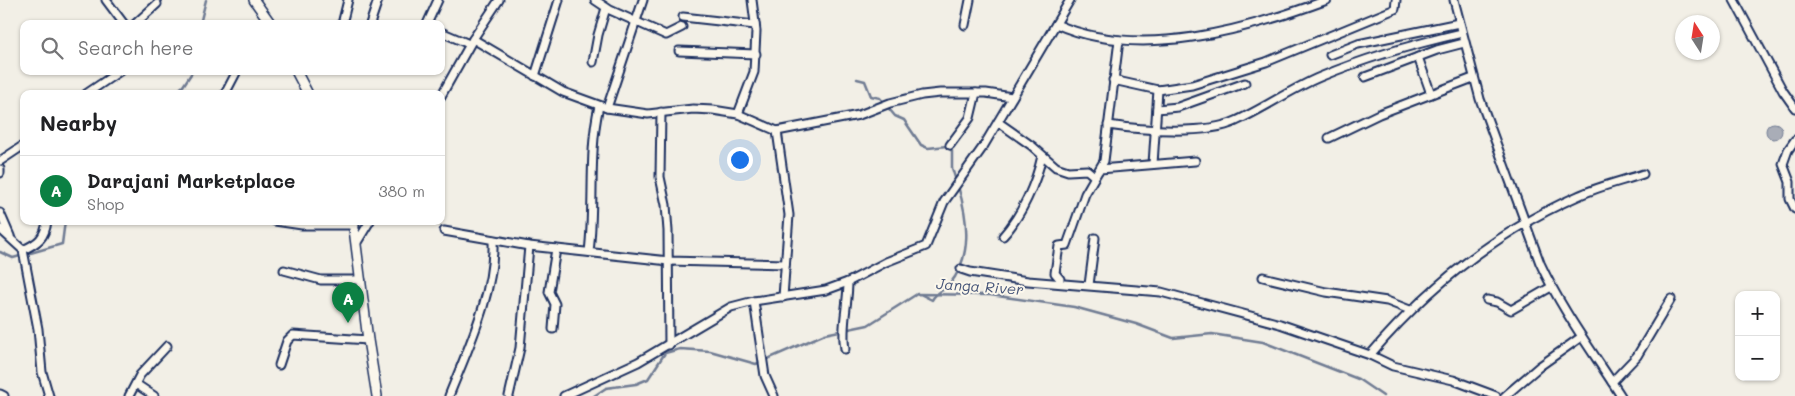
<!DOCTYPE html>
<meta charset="utf-8">
<style>
body{margin:0;font-family:Mali,sans-serif;background:#f2f2f2;color:#202124}
.controls{position:absolute;right:15px;bottom:15px;display:grid;overflow:hidden;border-radius:10px;box-shadow:0 1px 4px #0004}
.controls button{width:45px;height:45px;display:grid;place-items:center;padding:0;border:0;border-bottom:1px solid #e0e0e0;background:#fff;color:#202124;font:25px sans-serif}
.compass{position:absolute;left:1675px;top:15px;width:45px;height:45px;border-radius:50%;background:#fff;box-shadow:0 1px 4px #0004;rotate:348deg}
.you{position:absolute;left:739px;top:159px;width:18px;height:18px;margin:-12px;border:4px solid #fff;border-radius:50%;background:#1a73e8;box-shadow:0 0 0 8px #1a73e833}
.badge{display:grid;place-items:center;width:32px;height:32px;border-radius:50%;background:#0b8043;color:#fff;font-size:16px;font-weight:700}
.pin{position:absolute;translate:-50% -41px;filter:drop-shadow(0 1px 2px #0008)}
.pin::after{content:'';position:absolute;top:26px;width:18px;height:15px;background:inherit;clip-path:polygon(0 0,100% 0,50% 100%)}
.list{margin:0;padding:0;list-style:none}
h2{display:flex;justify-content:space-between;align-items:center;height:65px;margin:0;padding:0 20px;font-size:21px}
h2 small{font-size:16px;font-weight:400;color:#757577}
.list li{display:grid;grid-template-columns:32px 1fr auto;gap:15px;align-items:center;box-sizing:border-box;height:70px;padding:0 20px;border-top:1px solid #e0e0e0}
.list b{display:block;font-size:19px;white-space:nowrap}
.list p{margin:0;font-size:16px;white-space:nowrap;color:#757577}
.list em{font-size:16px;font-style:normal;color:#757577}
.icon{flex:none;width:28px;height:28px;fill:none;stroke:currentColor;stroke-width:2;stroke-linecap:round;stroke-linejoin:round}
.map{position:relative;flex:none;width:1795px;height:396px;overflow:hidden}
.search{position:absolute;background:#fff;box-shadow:0 1px 4px #0004;left:20px;top:20px;width:425px;height:55px;display:flex;align-items:center;gap:12px;box-sizing:border-box;padding:0 18px;border-radius:10px;color:#757577;font-size:19px}
.panel{position:absolute;background:#fff;box-shadow:0 1px 4px #0004;left:20px;top:90px;width:425px;height:135px;border-radius:10px}
.map>svg:first-child{display:block}
</style>
<div class="map">
<svg width="1795" height="396" viewBox="0 0 1795 396">
<rect width="100%" height="100%" fill="#f2efe6"/>
<filter id="ink" filterUnits="userSpaceOnUse"><feTurbulence type="fractalNoise" baseFrequency=".02" numOctaves="2"/><feDisplacementMap in="SourceGraphic" scale="10" xChannelSelector="R" yChannelSelector="G"/><feConvolveMatrix kernelMatrix="1 2 1 2 8 2 1 2 1" color-interpolation-filters="sRGB"/></filter>
<g filter="url(#ink)">
<circle fill="#a9adb7" stroke="#707b93" cx="1774" cy="131" r="8"/>
<g fill="none" stroke-linecap="round" stroke-linejoin="round">
<g stroke="#707b93" stroke-width="2.5">
<polyline points="200,24 206,0"/>
<polyline points="857,79 865,81 871,96 880,98 895,116 904,120 921,145 928,148 947,146 952,151 952,168 956,181"/>
<polyline points="174,94 183,86 193,71"/>
<polyline points="0,252 13,258 62,244 65,221"/>
<path d="M922 295 932 300C935 293 943 291 949 285 973 257 968 219 958 186"/>
<polyline points="594,396 606,388 636,384 648,379 665,353 680,349 710,351 756,364 825,334 868,325 917,294 990,295 1074,307 1136,324 1173,338 1212,334 1263,342 1358,379 1383,396"/>
</g>
<g stroke="#1b2f5e" stroke-width="11">
<g id="minor">
<polyline points="106,0 124,24"/>
<polyline points="595,0 610,10 666,35 682,27"/>
<path d="M1454 0 1480 99 1540 263C1562 311 1593 352 1621 396"/>
<polyline points="1734,0 1783,91 1795,108"/>
<polyline points="683,17 755,25"/>
<polyline points="135,24 157,4"/>
<polyline points="342,24 348,0"/>
<polyline points="370,24 378,0"/>
<polyline points="427,24 438,0"/>
<path d="M1056 24C1139 61 1246 30 1327 0"/>
<polyline points="965,25 970,0"/>
<polyline points="441,32 469,44"/>
<polyline points="473,39 563,92 607,108 648,114 693,109 713,110 738,114 777,131 859,115 890,103 922,95 940,93 986,93 1012,97"/>
<polyline points="679,51 756,54"/>
<polyline points="1330,55 1358,44 1459,23"/>
<polyline points="1418,57 1431,94"/>
<polyline points="593,62 598,35 606,8"/>
<polyline points="535,76 559,0"/>
<polyline points="1365,77 1437,50 1464,43"/>
<polyline points="1113,80 1158,90 1192,85 1266,62 1395,9 1396,0"/>
<polyline points="86,94 120,71"/>
<polyline points="225,94 237,71"/>
<polyline points="441,96 473,39 499,0"/>
<polyline points="607,108 643,0"/>
<polyline points="1157,109 1178,107 1245,83"/>
<polyline points="661,112 660,177 666,205 668,231 669,345"/>
<polyline points="738,114 754,72 756,31 752,0"/>
<polyline points="998,122 1032,146 1056,167 1068,171 1087,170 1094,176"/>
<path d="M1108 125C1140 130 1207 135 1236 121 1265 108 1291 89 1320 77 1365 58 1414 44 1462 33"/>
<polyline points="777,131 789,215 783,297"/>
<polyline points="1329,138 1379,114 1473,78"/>
<polyline points="1795,140 1788,150 1783,164 1790,182 1790,199 1795,209"/>
<polyline points="950,145 970,118 976,93"/>
<polyline points="0,161 24,145"/>
<polyline points="1153,164 1158,90"/>
<polyline points="0,169 0,173"/>
<polyline points="1100,169 1195,161"/>
<polyline points="0,213 10,236"/>
<polyline points="275,221 302,225 355,225"/>
<polyline points="0,229 23,250 38,329 42,372 49,396"/>
<polyline points="444,231 529,246 669,261 785,264"/>
<path d="M1003 236C1022 215 1036 183 1042 156"/>
<polyline points="356,244 370,221"/>
<path d="M23 250C38 243 45 238 47 221"/>
<path d="M589 252C595 203 588 153 599 106"/>
<polyline points="961,269 970,272 1028,281 1161,292 1280,324 1370,355 1393,366 1453,380 1496,396"/>
<polyline points="284,270 321,280 361,280"/>
<polyline points="1263,277 1326,292 1387,301 1410,310"/>
<polyline points="1059,283 1060,279 1055,273 1059,246 1067,245 1085,194 1104,161 1119,40"/>
<polyline points="1089,285 1095,238"/>
<polyline points="1487,300 1497,302 1511,310 1551,287"/>
<polyline points="754,301 765,376 774,396"/>
<polyline points="553,329 555,304 549,292 556,249"/>
<path d="M845 349C841 327 848 305 848 282"/>
<path d="M1370 355C1427 288 1496 232 1578 196 1599 186 1622 181 1643 174"/>
<polyline points="279,365 287,341 293,335 368,340"/>
<polyline points="1612,382 1637,356 1671,299"/>
<polyline points="136,384 154,396"/>
<polyline points="0,394 4,396"/>
<polyline points="129,396 140,375 167,346"/>
<path d="M449 396C468 348 495 293 493 240"/>
<polyline points="509,396 520,348 529,246"/>
<polyline points="564,396 638,362 731,307 754,301 826,290 848,282 886,262 926,246 944,202 983,147 1070,0"/>
<polyline points="1505,396 1540,366 1581,337"/>
</g>
</g>
<g stroke="#1b2f5e" stroke-width="12">
<g id="tertiary">
<polyline points="254,0 271,24"/>
<polyline points="296,71 308,94"/>
<polyline points="353,221 368,340 377,396"/>
</g>
</g>
<use href="#minor" stroke="#fbf7ec" stroke-width="7"/>
<use href="#tertiary" stroke="#fbf7ec" stroke-width="9"/>
</g>
</g>
<g text-anchor="middle" dominant-baseline="central" stroke-width="4" stroke-linejoin="round" paint-order="stroke">
<g font-size="15" font-style="italic" fill="#465579" stroke="#fbf7ec">
<text transform="translate(980 286) rotate(4)">Janga River</text>
</g>
</g>
</svg>
<div class="controls">
<button>+</button>
<button>−</button>
</div>
<svg class="compass" viewBox="-18 -18 36 36"><path d="M0-13l5 13h-10z" fill="#e53935"/><path d="M0 13l5-13h-10z" fill="#757577"/></svg>
<div class="you"></div>
<div class="pin badge" style="left:348px;top:323px">A</div>
<div class="search"><svg class="icon" aria-label="search" viewBox="0 0 24 24"><circle cx="10" cy="10" r="6"/><path d="M15 15l6 6"/></svg>Search here</div>
<section class="panel">
<h2>Nearby<small></small></h2>
<ul class="list">
<li><span class="badge">A</span><div><b>Darajani Marketplace</b><p>Shop</p></div><em>380 m</em></li>
</ul>
</section>
</div>
